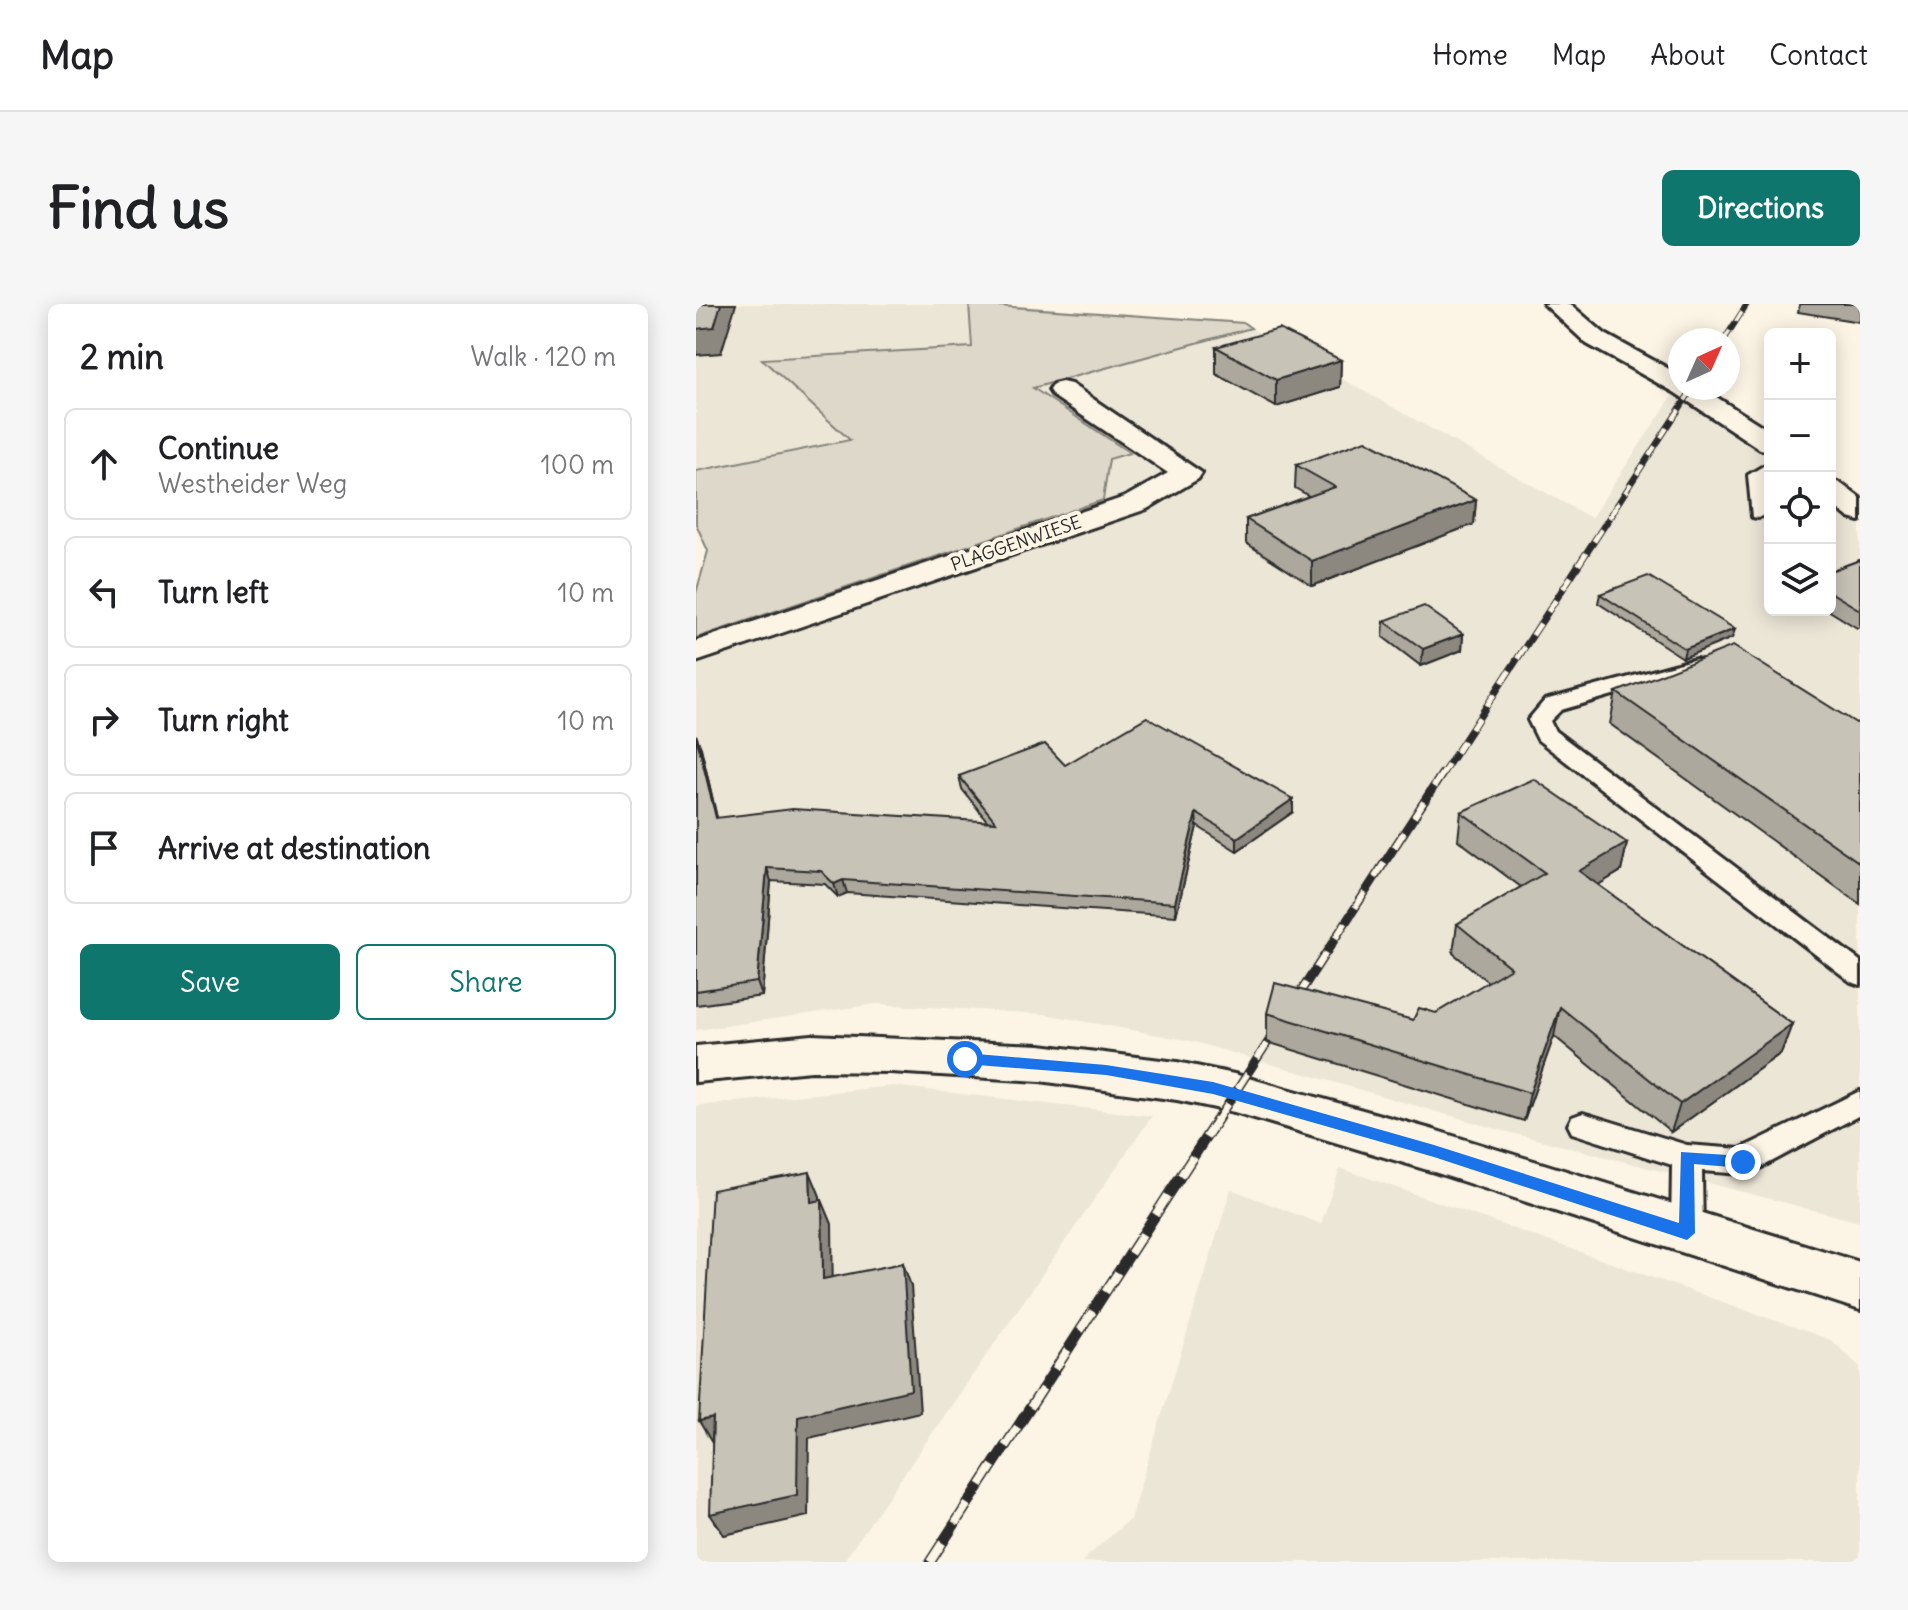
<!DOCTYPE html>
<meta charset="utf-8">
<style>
body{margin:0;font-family:Delius,sans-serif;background:#f6f6f6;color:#202124}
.controls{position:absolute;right:24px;top:24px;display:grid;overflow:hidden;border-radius:12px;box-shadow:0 4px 20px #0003}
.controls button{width:72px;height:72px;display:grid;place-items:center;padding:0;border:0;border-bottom:2px solid #e0e0e0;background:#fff;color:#202124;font:40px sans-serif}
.compass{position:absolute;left:972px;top:24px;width:72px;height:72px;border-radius:50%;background:#fff;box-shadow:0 4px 20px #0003;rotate:45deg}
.stop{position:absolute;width:24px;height:24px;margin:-18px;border:6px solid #1a73e8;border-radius:50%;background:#fff}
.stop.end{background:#1a73e8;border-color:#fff;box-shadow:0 2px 8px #0008}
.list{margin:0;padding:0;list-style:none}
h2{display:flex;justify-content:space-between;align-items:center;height:104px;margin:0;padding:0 32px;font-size:34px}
h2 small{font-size:26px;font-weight:400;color:#757577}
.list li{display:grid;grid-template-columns:52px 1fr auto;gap:24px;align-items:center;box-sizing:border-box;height:112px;margin:0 16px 16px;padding:0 16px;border:2px solid #e0e0e0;border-radius:12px}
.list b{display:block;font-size:30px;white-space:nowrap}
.list p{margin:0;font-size:26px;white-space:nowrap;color:#757577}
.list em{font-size:26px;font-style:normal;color:#757577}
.actions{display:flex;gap:16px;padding:24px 32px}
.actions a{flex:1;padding:18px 0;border:2px solid #0f766e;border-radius:12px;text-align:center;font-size:28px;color:#0f766e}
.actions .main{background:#0f766e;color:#fff}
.icon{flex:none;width:44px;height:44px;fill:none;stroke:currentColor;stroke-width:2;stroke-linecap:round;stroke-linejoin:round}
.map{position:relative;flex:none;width:1164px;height:1258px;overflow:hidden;border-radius:12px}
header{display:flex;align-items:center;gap:48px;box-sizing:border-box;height:112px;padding:0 40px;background:#fff;border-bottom:2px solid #e0e0e0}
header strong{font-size:38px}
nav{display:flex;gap:44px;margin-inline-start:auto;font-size:28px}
.intro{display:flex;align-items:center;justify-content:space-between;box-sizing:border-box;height:192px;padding:0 48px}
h1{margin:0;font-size:56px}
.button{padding:20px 36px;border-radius:12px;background:#0f766e;color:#fff;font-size:28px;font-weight:700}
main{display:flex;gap:48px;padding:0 48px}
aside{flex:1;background:#fff;border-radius:12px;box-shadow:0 4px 20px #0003}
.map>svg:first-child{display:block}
</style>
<header>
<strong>Map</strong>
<nav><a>Home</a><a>Map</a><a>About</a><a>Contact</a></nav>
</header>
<div class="intro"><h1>Find us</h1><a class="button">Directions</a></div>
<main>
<aside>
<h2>2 min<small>Walk · 120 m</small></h2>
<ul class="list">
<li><svg class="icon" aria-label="ahead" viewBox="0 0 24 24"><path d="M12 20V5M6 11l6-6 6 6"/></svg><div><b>Continue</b><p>Westheider Weg</p></div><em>100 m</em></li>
<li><svg class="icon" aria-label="left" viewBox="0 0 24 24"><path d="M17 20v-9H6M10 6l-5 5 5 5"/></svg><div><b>Turn left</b></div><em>10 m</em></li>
<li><svg class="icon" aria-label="right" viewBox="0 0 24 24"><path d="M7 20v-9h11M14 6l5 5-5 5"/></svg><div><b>Turn right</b></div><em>10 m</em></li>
<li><svg class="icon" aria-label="arrive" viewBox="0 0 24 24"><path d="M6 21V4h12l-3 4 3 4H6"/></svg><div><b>Arrive at destination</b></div></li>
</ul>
<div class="actions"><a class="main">Save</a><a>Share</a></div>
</aside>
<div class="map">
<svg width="1164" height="1258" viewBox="0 0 1164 1258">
<rect width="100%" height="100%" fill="#fcf5e5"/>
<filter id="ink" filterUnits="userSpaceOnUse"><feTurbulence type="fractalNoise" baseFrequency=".0125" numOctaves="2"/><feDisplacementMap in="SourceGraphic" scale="16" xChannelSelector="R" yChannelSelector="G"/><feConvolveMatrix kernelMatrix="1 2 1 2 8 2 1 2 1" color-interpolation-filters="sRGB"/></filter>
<g filter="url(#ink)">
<g fill="#ece6d7">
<polygon points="0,0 273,0 276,43 67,55 154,136 0,167"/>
<polygon points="555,24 895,214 979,88 1074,148 1074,306 1134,306 1134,195 1164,219 1164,918 804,826 495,737 348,710 180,700 0,726 0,359 298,256 278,240 406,196 413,155 433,149 336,84"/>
<polygon points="197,782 456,812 147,1258 0,1258 0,802"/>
<polygon points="644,864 1135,1036 1164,1063 1164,1258 385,1258 434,1215 535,885 625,920"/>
</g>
<polygon fill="#ded8ca" stroke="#84827a" stroke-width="2" points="273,0 548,19 555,24 337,84 434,149 413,155 407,196 0,334 0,289 12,247 0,220 0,167 154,136 66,55 276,43"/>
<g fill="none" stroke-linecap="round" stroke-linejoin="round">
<g stroke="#2b2b2b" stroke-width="6">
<g id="service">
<polygon points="1074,158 1074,170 1070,173 1071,209 1062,214 1056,213 1052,171"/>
<polygon points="1000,355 1007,357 1010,361 1007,365 865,406 854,417 859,427 1164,657 1164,681 1155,678 842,436 832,416 849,396"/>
<polygon points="1164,787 1164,811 1058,867 1047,870 1006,867 1007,929 1002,939 991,943 980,939 975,929 976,861 876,829 872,821 876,813 887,809 991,841 1044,845"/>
</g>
</g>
<g stroke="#2b2b2b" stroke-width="6">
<g id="minor">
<polygon points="848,0 874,0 909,30 984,71 984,84 1006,84 1074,127 1074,147 1064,145 978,88 891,40"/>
<polygon points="366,78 375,80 506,169 502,175 451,205 0,358 0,337 429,193 472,169 357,92 353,86 357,80"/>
<polygon points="1134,176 1144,179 1164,194 1164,217 1153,214 1134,199"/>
</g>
</g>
<g stroke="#2b2b2b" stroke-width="6">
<polygon id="primary" points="116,731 344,741 481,758 538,770 738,826 1164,958 1164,1006 738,868 538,808 481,796 344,777 194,768 116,767 0,778 0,742"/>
</g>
<use href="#service" fill="#fcf5e5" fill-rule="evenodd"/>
<use href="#minor" fill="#fcf5e5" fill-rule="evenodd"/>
<use href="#primary" fill="#fcf5e5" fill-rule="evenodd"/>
<g stroke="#2b2b2b" stroke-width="6">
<g id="rail-far3">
<polyline points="1028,36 1051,0"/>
<polyline points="917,207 997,84"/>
</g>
</g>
<g stroke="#2b2b2b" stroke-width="7">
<polyline id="rail-far2" points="745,472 919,205"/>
</g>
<g stroke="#2b2b2b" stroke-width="9">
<polyline id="rail-far1" points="522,815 746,470"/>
</g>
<g stroke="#2b2b2b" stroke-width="11">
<polyline id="rail" points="234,1258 523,813"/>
</g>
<use href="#rail-far3" stroke="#fcf5e5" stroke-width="4" stroke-dasharray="11" stroke-linecap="butt"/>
<use href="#rail-far2" stroke="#fcf5e5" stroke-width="5" stroke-dasharray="14" stroke-linecap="butt"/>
<use href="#rail-far1" stroke="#fcf5e5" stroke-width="6" stroke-dasharray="18" stroke-linecap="butt"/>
<use href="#rail" stroke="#fcf5e5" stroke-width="8" stroke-dasharray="23" stroke-linecap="butt"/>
</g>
<g fill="#aca89d" stroke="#2b2b2b" stroke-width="2">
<polygon points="1104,0 1164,0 1164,18 1102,8"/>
<polygon points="520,43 645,56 644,83 580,103 520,70"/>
<polygon points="600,161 780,196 778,220 616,282 550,239 550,215 613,192 599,184"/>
<polygon points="1164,256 1164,323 1161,324 1132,306 1134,306 1134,267"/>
<polygon points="904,290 1039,325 1036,334 987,354 902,299"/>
<polygon points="688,317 767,330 766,346 725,362 687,333"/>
<polygon points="920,388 1160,419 1164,418 1164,600 914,420"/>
<polygon points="0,431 5,444 21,514 292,518 266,485 263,472 369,461 597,495 597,508 541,547 501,522 480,612 151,589 142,593 129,580 75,577 66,692 0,701"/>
<polygon points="765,508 931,539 925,567 902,581 1096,720 1085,749 975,828 858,732 828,817 571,738 571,709 717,716 740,709 792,678 757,649 761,620 825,583 762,536"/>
</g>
<g fill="#8c8880" stroke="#2b2b2b" stroke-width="2">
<polygon points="25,0 40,0 25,49 0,51 0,25"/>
<polygon points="645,56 644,83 580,103 580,76"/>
<polygon points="780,196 778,220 616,282 616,257"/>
<polygon points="1039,325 1036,334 987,354 989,345"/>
<polygon points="767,330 766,346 725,362 727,345"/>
<polygon points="0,431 5,444 24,527 20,514"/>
<polygon points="597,495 597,508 541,547 541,534"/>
<polygon points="500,509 501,522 480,612 479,599"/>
<polygon points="931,539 925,567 877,596 883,567"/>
<polygon points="71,564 75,577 66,692 61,678"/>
<polygon points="147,576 151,589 142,593 138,580"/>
<polygon points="864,703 858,732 828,817 834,789"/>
<polygon points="1096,720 1085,749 975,828 984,800"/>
<polygon points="114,868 124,892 124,922 115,898"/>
<polygon points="126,896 136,920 137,999 127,975"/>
<polygon points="207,959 215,982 224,1108 113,1134 112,1212 28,1231 14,1210 102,1112"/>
<polygon points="17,1114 16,1139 3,1117"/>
</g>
<g fill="#c8c3b7" stroke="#2b2b2b" stroke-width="2">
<polygon points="0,0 25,0 18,23 0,25"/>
<polygon points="583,25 645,56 580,76 520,43"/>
<polygon points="670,136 780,196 616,257 550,215 639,183 600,161"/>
<polygon points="1164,256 1164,306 1134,288 1134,267"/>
<polygon points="952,272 1039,325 989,345 904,290"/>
<polygon points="728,302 767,330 727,345 688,317"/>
<polygon points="1037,342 1160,419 1164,418 1164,559 920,388"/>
<polygon points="451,413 597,495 541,534 500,509 479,599 147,576 138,580 125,567 71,564 61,678 0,687 0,431 20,514 97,505 300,518 263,472 349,440 369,461"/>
<polygon points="838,475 931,539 883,567 1096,720 984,800 864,703 834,789 571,709 579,679 717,716 723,704 740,709 815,664 761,620 849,569 765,508"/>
<polygon points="114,868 115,898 126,896 127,975 207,959 215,1086 102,1112 101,1191 14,1210 17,1114 3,1117 16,886"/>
</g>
</g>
<polygon fill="#1a73e8" points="269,749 410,761 517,778 738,841 983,919 985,848 1047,852 1055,858 1047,864 998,860 999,929 991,936 738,853 517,790 410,771 269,760 261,755"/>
<g text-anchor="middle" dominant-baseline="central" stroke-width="8" stroke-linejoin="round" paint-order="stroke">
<g font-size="18" fill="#2b2b2b" stroke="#fcf5e5">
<text transform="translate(320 239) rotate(-19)">PLAGGENWIESE</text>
</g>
</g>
</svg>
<div class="controls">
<button>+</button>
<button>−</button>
<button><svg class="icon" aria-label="locate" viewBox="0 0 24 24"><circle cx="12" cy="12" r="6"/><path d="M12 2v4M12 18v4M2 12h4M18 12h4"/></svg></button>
<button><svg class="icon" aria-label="layers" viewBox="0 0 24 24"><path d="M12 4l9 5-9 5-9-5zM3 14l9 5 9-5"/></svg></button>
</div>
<svg class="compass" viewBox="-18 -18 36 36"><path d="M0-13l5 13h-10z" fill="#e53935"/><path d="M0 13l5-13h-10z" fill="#757577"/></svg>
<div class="stop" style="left:269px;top:755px"></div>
<div class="stop end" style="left:1047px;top:858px"></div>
</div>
</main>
